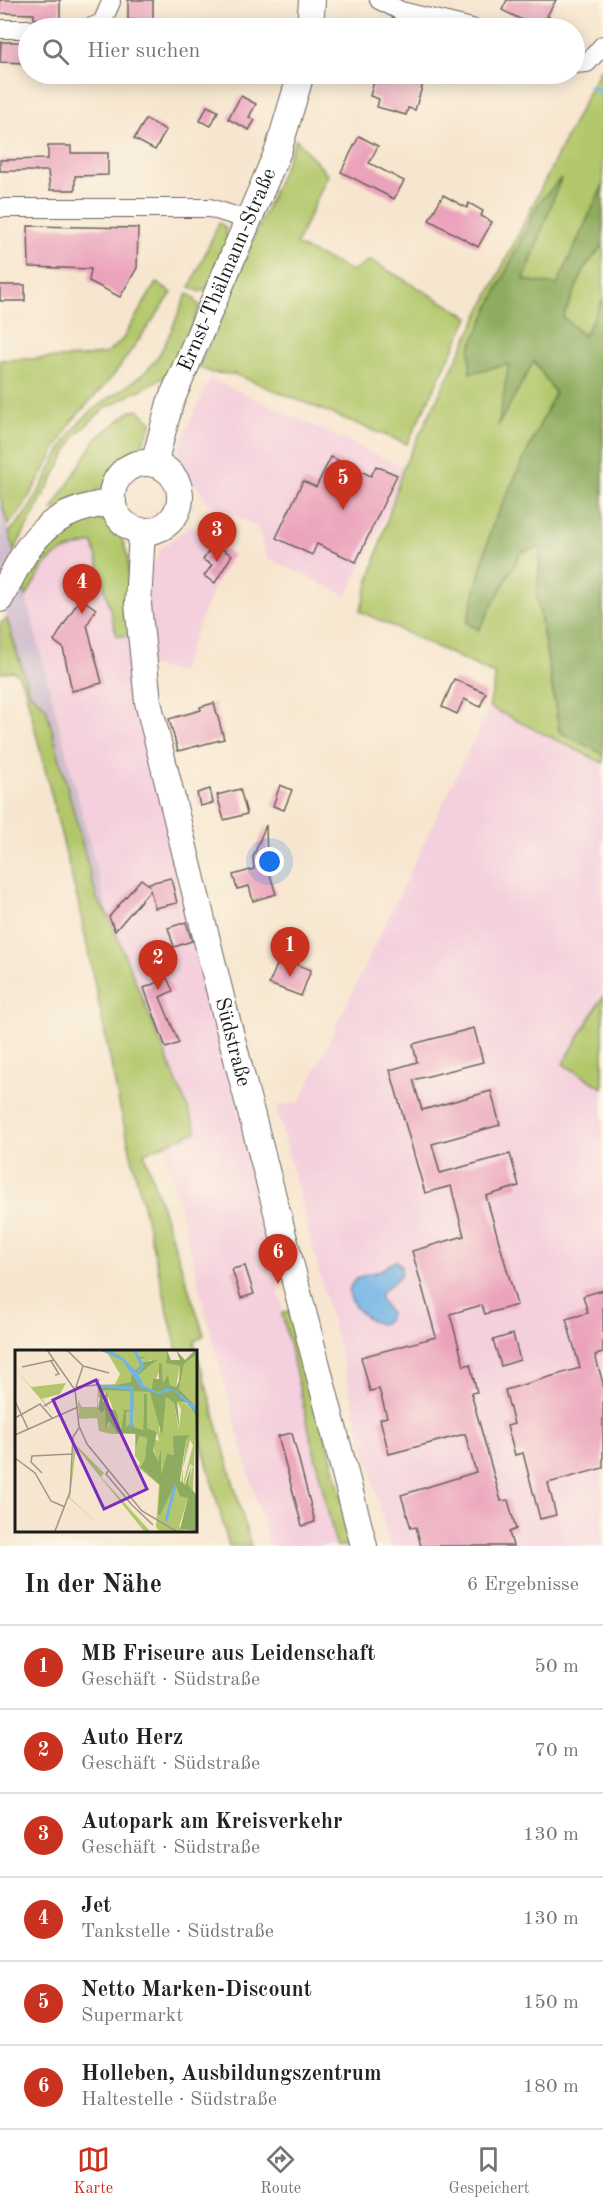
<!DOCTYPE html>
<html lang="de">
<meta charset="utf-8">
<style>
body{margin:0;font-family:"Old Standard TT",serif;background:#f6f6f6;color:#222}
.you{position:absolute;left:270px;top:862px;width:21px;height:21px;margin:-15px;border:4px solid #fff;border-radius:50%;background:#1a73e8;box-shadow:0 0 0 9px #1a73e833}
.badge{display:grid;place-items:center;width:39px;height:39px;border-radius:50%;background:#c8321e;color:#fff;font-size:20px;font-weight:700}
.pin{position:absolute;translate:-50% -50px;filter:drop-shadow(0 2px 3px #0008)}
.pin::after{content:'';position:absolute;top:32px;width:21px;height:18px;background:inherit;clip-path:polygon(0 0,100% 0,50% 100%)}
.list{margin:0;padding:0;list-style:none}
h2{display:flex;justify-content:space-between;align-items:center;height:78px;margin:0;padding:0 24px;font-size:26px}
h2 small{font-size:20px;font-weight:400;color:#767676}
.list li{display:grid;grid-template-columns:39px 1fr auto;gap:18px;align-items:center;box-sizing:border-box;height:84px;padding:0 24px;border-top:2px solid #e0e0e0}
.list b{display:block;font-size:22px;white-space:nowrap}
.list p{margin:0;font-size:20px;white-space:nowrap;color:#767676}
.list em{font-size:20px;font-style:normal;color:#767676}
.icon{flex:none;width:33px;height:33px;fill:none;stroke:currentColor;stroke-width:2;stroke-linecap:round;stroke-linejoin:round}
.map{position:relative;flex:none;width:603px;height:1546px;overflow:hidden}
.search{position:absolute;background:#fff;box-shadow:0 3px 15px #0003;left:18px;right:18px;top:18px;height:66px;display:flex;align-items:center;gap:15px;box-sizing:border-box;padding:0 21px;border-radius:33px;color:#767676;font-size:22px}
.sheet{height:582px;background:#fff}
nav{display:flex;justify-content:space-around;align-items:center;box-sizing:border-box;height:84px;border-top:2px solid #e0e0e0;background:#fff;font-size:16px;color:#767676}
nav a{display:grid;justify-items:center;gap:3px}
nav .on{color:#c8321e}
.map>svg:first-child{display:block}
</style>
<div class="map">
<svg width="603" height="1546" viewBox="0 0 603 1546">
<rect width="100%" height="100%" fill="#fcf5e5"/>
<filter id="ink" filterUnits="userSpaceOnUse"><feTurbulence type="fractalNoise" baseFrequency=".0167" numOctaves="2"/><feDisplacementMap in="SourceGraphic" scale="12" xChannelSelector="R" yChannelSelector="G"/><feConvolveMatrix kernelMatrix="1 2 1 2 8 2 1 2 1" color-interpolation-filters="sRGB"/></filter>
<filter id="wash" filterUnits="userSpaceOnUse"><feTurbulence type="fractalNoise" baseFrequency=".008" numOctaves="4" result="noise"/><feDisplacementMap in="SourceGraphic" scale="24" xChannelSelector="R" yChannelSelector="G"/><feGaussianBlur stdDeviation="1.35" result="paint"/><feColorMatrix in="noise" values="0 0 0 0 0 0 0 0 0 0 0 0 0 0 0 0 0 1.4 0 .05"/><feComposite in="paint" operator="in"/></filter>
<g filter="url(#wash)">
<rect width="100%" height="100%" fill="#f7e6cf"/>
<g fill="#f4cfdd">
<polygon points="210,378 407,469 347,596 266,557 257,526 210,504 182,468 178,448"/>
<polygon points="192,525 234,554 213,588 180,673 150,665 128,668 238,1111 336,1546 269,1546 211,1334 164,1145 196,1131 109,917 26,597 49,558 65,549 93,542 113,560 155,564 160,549"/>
<polygon points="489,707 603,763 603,1546 390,1546 276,1106 300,1102"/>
</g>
<polygon fill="#d0bdcd" points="0,497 109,917 197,1131 164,1145 0,596"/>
<g fill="#b2c76b" stroke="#677244" stroke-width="1.5">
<polygon points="601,67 603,185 557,285 524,280 560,180 497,289 509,364 499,424 534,361 555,393 492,526 467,622 479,630 521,552 541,546 537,597 559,731 603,754 603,763 489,707 496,675 360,611 403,468"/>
<polygon points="296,139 328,175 296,245 352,271 370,260 469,317 407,444 234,374 212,373 199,367"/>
<polygon points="219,223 226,228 227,242 207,288 200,292 190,287"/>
<polygon points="603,245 603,299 584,336 563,317 586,266"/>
<polygon points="156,283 172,293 113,376 72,421 22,509 8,525 0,497 0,360 82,357 107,353 122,340"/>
<path d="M187 294 195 298V301L200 306 171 374 105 408 76 435 14 551 9 532C40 504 50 460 75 428 93 404 121 393 143 374 165 355 175 319 187 294Z"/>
<polygon points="138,410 152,422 138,456 115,471 104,487 52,510 96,439 131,411"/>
<path d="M91 517 111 523 122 538 128 558 131 631 125 636H117L93 543C48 552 48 559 26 597L20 575 49 537Z"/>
<polygon points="7,619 29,692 46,707 97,899 109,917 197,1131 144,1153 204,1335 194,1342 251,1546 229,1546 195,1418 195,1351 177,1350 119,1103 79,906 25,689 18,674 12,671 0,673 0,623"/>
<polygon points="603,996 603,1088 563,1064"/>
<polygon points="289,1311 301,1338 354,1546 336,1546 282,1313"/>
</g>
<polygon fill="#8dac5f" stroke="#54643e" stroke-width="1.5" points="561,178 524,280 557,285 603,185 603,245 586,266 563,317 584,336 603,299 603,754 560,732 537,597 541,547 521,552 479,630 467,623 492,526 555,393 534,361 498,426 509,364 470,373 470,348 538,204"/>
<path fill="#72b3e6" stroke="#476881" stroke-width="1.5" d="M397 1261 401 1266V1275L381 1293 380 1299 390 1313 388 1320 381 1324C364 1321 335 1293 358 1278 365 1273 374 1274 381 1270 387 1267 389 1262 397 1261Z"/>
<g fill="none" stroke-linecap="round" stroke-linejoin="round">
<polyline stroke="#72b3e6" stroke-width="4.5" points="590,86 603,93"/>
</g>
<g id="blocks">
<g fill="#eba3bc">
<polygon points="0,0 60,0 60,19 34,19 34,14 0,13"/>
<polygon points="128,0 153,0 153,28 137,28 137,20 128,20"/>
<polygon points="507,0 556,0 547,16 569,28 538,28 502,10"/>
<polygon points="1,42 25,42 25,63 0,62"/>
<polygon points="376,74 426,74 415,110 408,108 406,115 377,107 379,99 370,96"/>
<polygon points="241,96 256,104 249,117 255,120 249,130 228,119"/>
<polygon points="207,106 218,111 211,126 200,121"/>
<polygon points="146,119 166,130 155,150 134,139"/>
<polygon points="359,136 378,146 369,163 404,181 394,199 341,172"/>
<polygon points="48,146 71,146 71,153 108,153 108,175 75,176 75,190 50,190 48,171 0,171 0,160 48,159"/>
<polygon points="443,195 467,208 469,203 483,211 481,216 492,222 478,247 429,220"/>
<polygon points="28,226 138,228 137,268 120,297 89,281 91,269 29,267"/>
<rect x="0" y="285" width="25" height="16"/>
<polygon points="331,457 371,476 376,466 397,475 356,562 317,544 312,555 276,538 303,481 316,487"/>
<polygon points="213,544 232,555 215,583 204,576 212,565 203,560"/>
<polygon points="80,598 96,609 87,625 102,683 72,691 63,648 54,641"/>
<polygon points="454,679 486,693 480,707 464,699 457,714 442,707"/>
<polygon points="214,703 224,739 178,751 169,719 201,710 200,707"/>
<polygon points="280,785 292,790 284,810 273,806"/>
<polygon points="210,789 213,803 200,806 197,793"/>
<polygon points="240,789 247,814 224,820 217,795"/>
<polygon points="266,825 267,865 276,894 253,901 249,886 237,889 233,875 254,869 253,857"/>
<polygon points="171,878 177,903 155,908 150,890 115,931 109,917 141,879 149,885 149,883"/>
<polygon points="186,922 192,941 174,947 168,928"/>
<polygon points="280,958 311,970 301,996 269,984"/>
<polygon points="167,978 173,991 160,997 179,1043 166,1048 144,988"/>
<polygon points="474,1028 483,1062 413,1080 422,1110 491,1091 500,1125 432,1144 440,1173 510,1154 519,1186 486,1196 517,1305 485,1314 482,1305 450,1314 464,1366 470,1364 477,1392 471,1393 501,1501 508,1500 516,1529 509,1532 513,1546 421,1546 416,1527 411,1528 401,1495 476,1472 465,1434 389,1454 380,1419 387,1417 379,1389 370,1391 361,1357 436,1337 412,1251 464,1236 451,1186 425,1193 390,1070 417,1062 413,1044"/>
<polygon points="245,1266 254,1294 241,1298 232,1269"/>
<polygon points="603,1290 603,1353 595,1355 603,1383 603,1468 548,1483 556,1515 540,1519 523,1453 515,1455 507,1426 514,1424 505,1390 580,1368 566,1319 588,1313 583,1296"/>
<polygon points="513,1334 520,1360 501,1366 493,1340"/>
<polygon points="292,1433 315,1522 302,1526 278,1436"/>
</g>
</g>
</g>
<g filter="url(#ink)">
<use href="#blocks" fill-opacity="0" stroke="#69635b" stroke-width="1.5"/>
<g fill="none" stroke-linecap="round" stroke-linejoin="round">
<g stroke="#69635b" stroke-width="20">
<g id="street">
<polyline points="379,0 401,11 472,28"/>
<polyline points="89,28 102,23 111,2"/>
<polyline points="0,29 28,29"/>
<polyline points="574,64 587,63 603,45"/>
<polyline points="0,208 210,208 248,220"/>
</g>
</g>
<g stroke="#69635b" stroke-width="28">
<g id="secondary">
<polyline points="310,28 312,0"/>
<circle cx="146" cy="497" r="34"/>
<path id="s1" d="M154 464 170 403 278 151 301 74"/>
<path id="s2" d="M142 531 138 604 148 702 223 1005 364 1546"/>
<path d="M0 599C29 541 43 512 113 502"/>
</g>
</g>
<use href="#street" stroke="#fff" stroke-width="18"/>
<use href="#secondary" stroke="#fff" stroke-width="26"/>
</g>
</g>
<g text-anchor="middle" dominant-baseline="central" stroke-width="4.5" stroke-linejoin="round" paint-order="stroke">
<g font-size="21" fill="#1c1c1c" stroke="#fcf5e5">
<text stroke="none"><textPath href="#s1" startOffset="208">Ernst-Thälmann-Straße</textPath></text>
<text stroke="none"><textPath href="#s2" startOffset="522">Südstraße</textPath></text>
</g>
</g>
<g transform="translate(15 1350)">
<rect width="182" height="182" fill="#f7e6cf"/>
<path d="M84 0H118L125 16 116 33 94 39 135 42 144 64V84L151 47 159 53 164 81 166 59 161 50 172 54 181 66 178 140 181 145 173 134 178 116 175 114 169 136 166 134 171 90 159 93V105L152 103 146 124V98L143 112 137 95 140 89 144 91 142 82 132 78V44H129L128 80 118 77 119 72 111 77V62L118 61 116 42V60L109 61 106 80 91 41 90 54V43L87 42V52L83 46V59H90L93 78 94 71 102 83 121 84V90L124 86 132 88 130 109 125 116 145 135 147 160 160 135 163 142 173 148 164 177 171 181H144L141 177 144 135 123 117 125 113 120 106V84H96L84 81 82 68 64 69 63 50 67 57H82L83 35 100 34 105 24 91 1ZM175 90 178 95 168 134V118ZM120 0H152L151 12 165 16 161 37 155 35 154 29 148 33 147 15 137 39 125 34 121 26 137 14V10L127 12 125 9 132 7 121 6ZM180 0H181V56L164 39 169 14 181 5ZM0 19 16 37 51 33 45 44 27 49 40 66ZM59 93 89 123 86 127 135 181H129L61 97 55 148 91 181 54 148Z" fill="#b2c76b" fill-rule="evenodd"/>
<path d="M118 0 121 6 133 7 125 9 127 12 142 10 122 26 125 34 137 39 138 29H144V13L147 14 148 33 153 25 155 35 161 37 164 31 165 16 151 13 152 0 156 10H165L161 0 170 10 180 0 181 5 169 14 164 39 181 56V66L172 53 162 51 165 82 159 53 151 47 147 86 135 42 88 40V53L92 40 94 58 101 61 106 80 109 60H116L119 42 118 61 111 62V77L118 71 119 77 128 80 129 44H132V78L142 82 138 100 143 111 146 98V124L152 103 159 105 158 86 175 85 171 90 165 131 170 135 177 114 173 134 181 145V181L165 179 173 148 165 146 160 135 145 165 143 164 145 135 125 117 130 109 132 88 124 86 121 97V84L102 83 94 71 91 78 90 59 87 63 83 59 87 38 116 32 117 23 125 16Z" fill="#8dac5f"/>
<path d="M84 0H94L108 8 121 21 130 37 144 42 152 38 160 40 180 56 181 62 158 40 144 44 126 38 107 10Z" fill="#72b3e6"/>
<path fill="none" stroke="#72b3e6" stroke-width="3" d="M119 0 128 16 122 23M83 36 117 38 116 77M151 171 160 136"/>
<path fill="none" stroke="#9f9587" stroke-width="1.5" d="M32 0 60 40 64 76 72 94 127 161 161 181M52 0 68 16M36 11 44 24 40 25M68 16 61 37 81 35 84 29M68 16 94 23M7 17 39 10M0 51 13 79M29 56 46 46M0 68 25 54 37 68M0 85 63 57M0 108 20 123 36 151 50 157M93 121 91 124 117 155 138 175M27 123 16 112 17 106 57 104M40 181 55 142 58 87 64 78"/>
<path fill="#7b2cbf" fill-opacity="0.15" stroke="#7b2cbf" stroke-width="3" d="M81 30 132 139 89 159 38 50Z"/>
<rect width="182" height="182" fill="none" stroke="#1c1c1c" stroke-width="3"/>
</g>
</svg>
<div class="you"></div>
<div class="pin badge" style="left:290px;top:977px">1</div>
<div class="pin badge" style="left:158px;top:990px">2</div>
<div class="pin badge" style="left:217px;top:562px">3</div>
<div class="pin badge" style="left:82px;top:614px">4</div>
<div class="pin badge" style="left:343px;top:510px">5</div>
<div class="pin badge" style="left:278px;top:1284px">6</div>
<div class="search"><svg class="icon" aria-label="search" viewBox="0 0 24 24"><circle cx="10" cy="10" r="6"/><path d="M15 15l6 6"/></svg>Hier suchen</div>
</div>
<section class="sheet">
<h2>In der Nähe<small>6 Ergebnisse</small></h2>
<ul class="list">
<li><span class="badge">1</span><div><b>MB Friseure aus Leidenschaft</b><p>Geschäft · Südstraße</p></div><em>50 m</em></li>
<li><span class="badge">2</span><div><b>Auto Herz</b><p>Geschäft · Südstraße</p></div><em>70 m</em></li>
<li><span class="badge">3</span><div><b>Autopark am Kreisverkehr</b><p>Geschäft · Südstraße</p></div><em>130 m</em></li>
<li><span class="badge">4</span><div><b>Jet</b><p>Tankstelle · Südstraße</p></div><em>130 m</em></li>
<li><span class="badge">5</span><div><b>Netto Marken-Discount</b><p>Supermarkt</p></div><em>150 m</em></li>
<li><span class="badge">6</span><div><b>Holleben, Ausbildungszentrum</b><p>Haltestelle · Südstraße</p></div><em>180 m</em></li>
</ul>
</section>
<nav>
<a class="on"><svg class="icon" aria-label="map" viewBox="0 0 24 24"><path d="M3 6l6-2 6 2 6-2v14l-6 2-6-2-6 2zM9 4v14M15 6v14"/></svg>Karte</a>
<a><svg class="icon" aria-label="directions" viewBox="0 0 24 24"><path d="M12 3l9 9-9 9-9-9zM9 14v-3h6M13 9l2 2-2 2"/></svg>Route</a>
<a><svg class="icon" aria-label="saved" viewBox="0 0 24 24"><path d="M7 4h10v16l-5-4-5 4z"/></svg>Gespeichert</a>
</nav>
